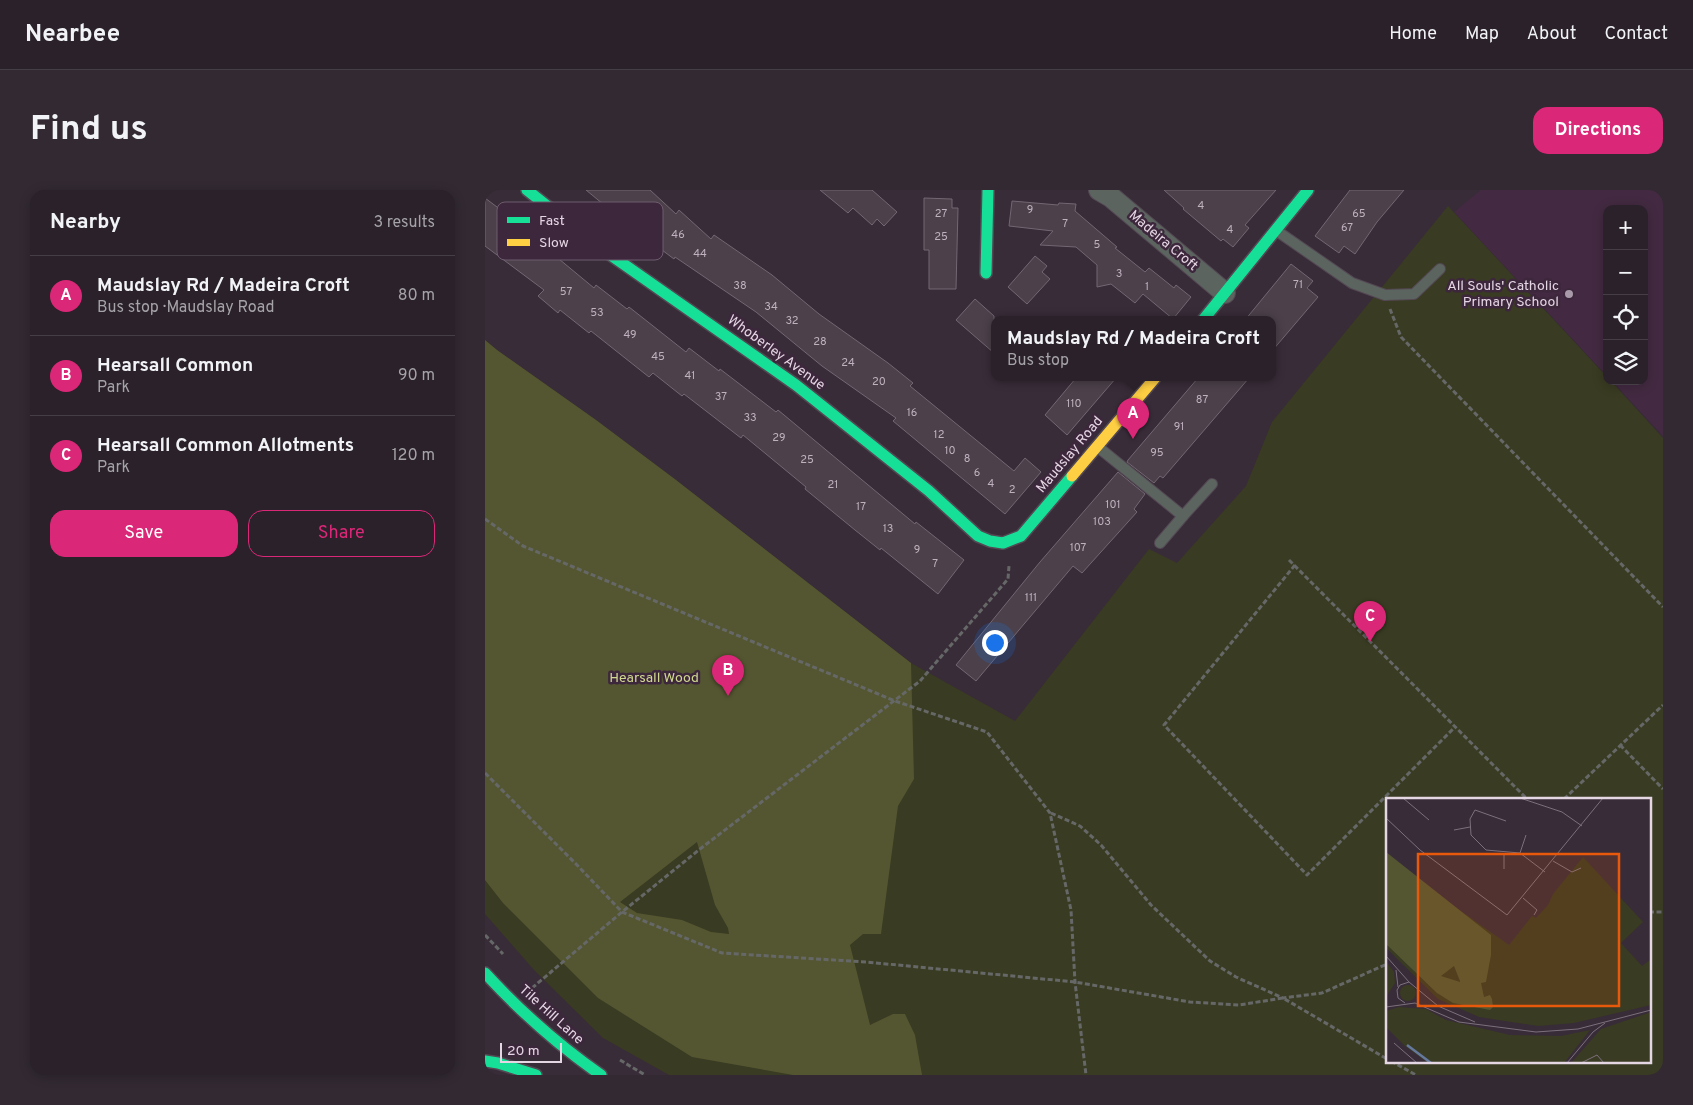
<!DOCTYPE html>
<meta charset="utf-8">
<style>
body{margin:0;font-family:Overpass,sans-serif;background:#322932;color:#f1f3f6}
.controls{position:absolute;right:15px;top:15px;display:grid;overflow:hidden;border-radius:10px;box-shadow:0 2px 12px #0003}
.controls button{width:45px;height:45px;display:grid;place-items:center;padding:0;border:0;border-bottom:1px solid #463e47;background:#2a212a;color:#f1f3f6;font:25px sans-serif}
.scale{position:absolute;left:15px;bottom:12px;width:62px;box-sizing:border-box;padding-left:5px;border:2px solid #e5d6e4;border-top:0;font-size:14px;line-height:18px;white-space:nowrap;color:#e5d6e4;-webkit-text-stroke:4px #3d273c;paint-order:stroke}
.you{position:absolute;left:509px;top:452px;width:18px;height:18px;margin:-12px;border:4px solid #fff;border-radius:50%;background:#1a73e8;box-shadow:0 0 0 8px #1a73e833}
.badge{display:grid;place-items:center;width:32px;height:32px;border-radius:50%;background:#db2777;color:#fff;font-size:16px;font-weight:700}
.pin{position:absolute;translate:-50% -41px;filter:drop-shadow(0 1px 2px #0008)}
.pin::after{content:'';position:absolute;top:26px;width:18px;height:15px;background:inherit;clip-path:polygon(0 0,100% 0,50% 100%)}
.popup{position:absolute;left:506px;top:126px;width:285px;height:65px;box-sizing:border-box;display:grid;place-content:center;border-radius:10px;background:#2a212a;filter:drop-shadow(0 1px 4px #0005);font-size:16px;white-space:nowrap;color:#a5a3a8}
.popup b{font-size:19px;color:#f1f3f6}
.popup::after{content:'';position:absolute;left:50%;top:100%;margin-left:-10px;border:10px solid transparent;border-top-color:#2a212a}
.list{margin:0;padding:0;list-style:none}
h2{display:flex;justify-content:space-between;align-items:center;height:65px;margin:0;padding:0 20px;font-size:21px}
h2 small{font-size:16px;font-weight:400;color:#a5a3a8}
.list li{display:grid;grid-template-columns:32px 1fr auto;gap:15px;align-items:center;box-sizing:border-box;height:80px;padding:0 20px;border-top:1px solid #463e47}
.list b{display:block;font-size:19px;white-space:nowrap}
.list p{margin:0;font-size:16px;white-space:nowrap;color:#a5a3a8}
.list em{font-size:16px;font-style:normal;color:#a5a3a8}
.actions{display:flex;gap:10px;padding:15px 20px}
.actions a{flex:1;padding:11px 0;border:1px solid #db2777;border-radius:15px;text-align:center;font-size:18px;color:#db2777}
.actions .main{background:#db2777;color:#fff}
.icon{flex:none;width:28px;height:28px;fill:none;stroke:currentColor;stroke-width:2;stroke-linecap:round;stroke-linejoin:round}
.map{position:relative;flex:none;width:1178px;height:885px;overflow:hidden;border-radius:15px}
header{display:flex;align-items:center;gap:30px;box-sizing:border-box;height:70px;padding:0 25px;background:#2a212a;border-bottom:1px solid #463e47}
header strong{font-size:24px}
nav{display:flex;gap:28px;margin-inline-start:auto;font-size:18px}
.intro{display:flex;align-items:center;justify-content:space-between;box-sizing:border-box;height:120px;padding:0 30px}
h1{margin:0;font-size:35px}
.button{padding:12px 22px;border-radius:15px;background:#db2777;color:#fff;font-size:18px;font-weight:700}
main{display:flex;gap:30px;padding:0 30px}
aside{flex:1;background:#2a212a;border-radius:15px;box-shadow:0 2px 12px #0003}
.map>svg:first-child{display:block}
</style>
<header>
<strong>Nearbee</strong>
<nav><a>Home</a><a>Map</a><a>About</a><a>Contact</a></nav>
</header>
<div class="intro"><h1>Find us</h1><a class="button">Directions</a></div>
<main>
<aside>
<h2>Nearby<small>3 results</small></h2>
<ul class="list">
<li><span class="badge">A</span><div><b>Maudslay Rd / Madeira Croft</b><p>Bus stop · Maudslay Road</p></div><em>80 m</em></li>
<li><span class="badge">B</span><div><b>Hearsall Common</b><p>Park</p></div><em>90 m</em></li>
<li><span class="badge">C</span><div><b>Hearsall Common Allotments</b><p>Park</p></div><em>120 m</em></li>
</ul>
<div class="actions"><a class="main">Save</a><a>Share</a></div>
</aside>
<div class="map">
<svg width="1178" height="885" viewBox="0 0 1178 885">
<rect width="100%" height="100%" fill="#382c38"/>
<polygon fill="#432a42" points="996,0 1178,0 1178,246 1127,191 1159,191 1159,19 1122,19 1122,186 969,22"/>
<path fill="#393b22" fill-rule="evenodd" d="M963 16 1122 187V191H1126L1178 248V885H184L118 848 49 780 0 724V150L12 160 111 230 191 290 426 473 530 531 664 359 692 373 761 296 787 232ZM902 609H1164V871H902Z"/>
<path fill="#545631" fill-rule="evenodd" d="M0 150 12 160 111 230 191 290 426 473 429 589 413 616 396 744H378L365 755 385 835 408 824H420L430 845 437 885H308L207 867 113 808 18 713 0 690ZM212 652 230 715 243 738 244 744 226 742 197 730 152 723 135 712Z"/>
<g fill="#4c414b" stroke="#726772">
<polygon points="101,0 165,0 191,24 194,20 226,49 229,45 287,85 334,124 403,173 428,193 425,196 529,281 540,268 556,282 520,324 408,231 411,228 337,176 271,122 190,67 189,69 141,33"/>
<polygon points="335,0 387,0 412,22 399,36 392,29 387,35 368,18 363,23"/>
<polygon points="679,0 791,0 760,35 764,38 748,57 738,49 736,51 698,19 699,18"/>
<polygon points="865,0 919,0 892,32 870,64 859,56 854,63 830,46"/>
<polygon points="0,8 76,65 74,69 109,98 111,95 142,119 144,117 201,162 204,158 234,181 235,179 291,222 293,220 412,319 430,334 431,332 479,370 453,404 396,358 395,360 370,340 320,299 321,297 258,245 256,248 199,204 197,206 168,183 164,187 106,141 104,143 75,120 73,123 53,106 59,100 0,56"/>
<polygon points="439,8 467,9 467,18 473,18 471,99 444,99 444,60 439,60"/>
<polygon points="527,11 573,15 574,13 591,14 590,21 632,57 630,58 660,82 664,78 689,98 691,95 706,107 688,129 658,104 650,113 626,94 612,97 612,75 591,57 555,55 568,41 524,36"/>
<polygon points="550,66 562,76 557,82 565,89 542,114 523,97"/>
<polygon points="806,74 828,91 822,98 833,107 787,161 787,130 760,130"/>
<polygon points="490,109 509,126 509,163 471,130"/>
<polygon points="591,188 631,188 582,245 560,225"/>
<polygon points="713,188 764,188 678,288 675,286 669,293 642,272 643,270"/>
<polygon points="633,282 660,304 649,319 652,322 597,383 588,376 491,491 471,475 555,372"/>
</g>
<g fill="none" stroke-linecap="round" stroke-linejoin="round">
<g stroke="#534853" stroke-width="12">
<g id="lane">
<polyline points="792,41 867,93 900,105 929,104 955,79"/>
<polyline points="613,257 698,326 675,353"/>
<polyline points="698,326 727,294"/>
</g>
</g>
<g stroke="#534853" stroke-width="22">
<polyline id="street" points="614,0 626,7 740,103"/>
</g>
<g stroke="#534853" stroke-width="14">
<g id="fast">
<polyline points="42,0 110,54 311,195 444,301 493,346 505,351 518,353 536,346 587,286"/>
<polyline points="501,83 503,0"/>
<polyline points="718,130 823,0"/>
<path d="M0 783C35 821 73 855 116 885"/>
<polyline points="0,871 13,873 51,885"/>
</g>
</g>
<g stroke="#534853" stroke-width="14">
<polyline id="slow" points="587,286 670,188"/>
</g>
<g stroke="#666868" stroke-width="3" stroke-dasharray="5 2.5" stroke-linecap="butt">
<polyline points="905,119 916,147 1178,417"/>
<polyline points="0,329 38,356 410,511 502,542 565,623 586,720 590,792 601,885"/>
<polyline points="804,370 1042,609"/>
<polyline points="810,375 679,535 822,685 970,537"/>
<polyline points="1135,555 1178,599"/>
<polyline points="0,583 92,675 137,722 237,763 381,772 590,792 705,812 754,815 798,808 902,869"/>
<polyline points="1079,609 1178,515"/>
<polyline points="566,623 595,636 616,655 666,715 725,771 751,787 798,808 837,803 902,774"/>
<polyline points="1164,722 1178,722"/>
<polyline points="0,745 18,764"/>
<polyline points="47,798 137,722 215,659 435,491 523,389 524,376"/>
<polyline points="135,870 160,885"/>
<polyline points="906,871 931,885"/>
</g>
<use href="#lane" stroke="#5c645f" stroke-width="10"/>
<use href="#street" stroke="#5c645f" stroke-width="20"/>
<use href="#fast" stroke="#16e098" stroke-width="11"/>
<use href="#slow" stroke="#ffcf43" stroke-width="11"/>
</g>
<circle fill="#a89aa8" stroke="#3d273c" stroke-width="2" cx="1084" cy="104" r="5"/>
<g text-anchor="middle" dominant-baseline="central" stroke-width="5" stroke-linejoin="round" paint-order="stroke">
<g font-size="11" fill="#bfb1be">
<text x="716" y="16">4</text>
<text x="545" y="20">9</text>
<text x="456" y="24">27</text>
<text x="874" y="24">65</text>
<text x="580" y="34">7</text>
<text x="862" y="38">67</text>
<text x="745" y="40">4</text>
<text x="193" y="45">46</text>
<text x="456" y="47">25</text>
<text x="612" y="55">5</text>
<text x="215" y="64">44</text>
<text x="634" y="84">3</text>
<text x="813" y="95">71</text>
<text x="255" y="96">38</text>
<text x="662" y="97">1</text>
<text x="81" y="102">57</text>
<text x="286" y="117">34</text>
<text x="112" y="123">53</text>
<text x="307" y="131">32</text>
<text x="145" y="145">49</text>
<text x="335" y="152">28</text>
<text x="173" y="167">45</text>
<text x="363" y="173">24</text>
<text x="205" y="186">41</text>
<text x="394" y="192">20</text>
<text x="236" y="207">37</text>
<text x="717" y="210">87</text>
<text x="589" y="214">110</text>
<text x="427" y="223">16</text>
<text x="265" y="228">33</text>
<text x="694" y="237">91</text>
<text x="454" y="245">12</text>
<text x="294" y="248">29</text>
<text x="465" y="261">10</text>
<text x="672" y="263">95</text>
<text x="482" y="269">8</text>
<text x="322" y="270">25</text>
<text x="492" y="283">6</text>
<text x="506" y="294">4</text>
<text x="348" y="295">21</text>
<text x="527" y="300">2</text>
<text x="628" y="315">101</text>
<text x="376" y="317">17</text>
<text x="617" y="332">103</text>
<text x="403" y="339">13</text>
<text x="593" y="358">107</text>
<text x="432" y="360">9</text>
<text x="450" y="374">7</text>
<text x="546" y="408">111</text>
</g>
<g font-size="14" fill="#e5d6e4" stroke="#3d273c">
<text transform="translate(678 51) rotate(40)">Madeira Croft</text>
<text transform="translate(291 163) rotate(36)">Whoberley Avenue</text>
<text transform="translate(585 265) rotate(-50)">Maudslay Road</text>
<text transform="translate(66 825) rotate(42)">Tile Hill Lane</text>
</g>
<g font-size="14" fill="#e5d6e4" stroke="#3d273c" text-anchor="end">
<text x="1074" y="96">All Souls' Catholic<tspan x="1074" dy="16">Primary School</tspan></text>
</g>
<g font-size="14" fill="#d0d98f" stroke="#3d273c">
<text x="169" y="488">Hearsall Wood</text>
</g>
</g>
<g transform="translate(901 608)">
<rect width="265" height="265" fill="#382c38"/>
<path d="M0 54 34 84 123 147 146 118 150 120 162 107 167 96 197 59 257 124 235 145 256 168 265 161V207L188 225 152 228 93 219 52 201 0 150ZM0 163 8 174 9 185 0 199ZM14 195a8 8 0 1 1 16 0a8 8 0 1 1-16 0ZM13 209 40 211 60 222 124 237 175 238 204 232 178 265H42L19 248 0 229V213ZM265 214V265H185L215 231Z" fill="#393b22"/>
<path d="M0 54 105 137V157L100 184 95 185 98 199 104 197 106 201 107 209 104 212 67 205 51 195 0 146ZM68 168 74 183V184L55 178Z" fill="#545631" fill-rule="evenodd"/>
<path fill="none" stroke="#65799e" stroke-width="2.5" d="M21 247 45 265"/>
<path fill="none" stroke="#7d707d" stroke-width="1" d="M17 0 43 22M134 0 176 14 196 28M0 20 34 52 121 117 217 0M120 23 89 12 84 21 85 37 100 52 134 55 159 74M68 32 84 29M134 55 140 37M167 63 186 74 195 70M118 71V55M137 100 151 112 148 117M0 158 23 184M10 172 12 189M19 205 12 200 11 192 14 187 23 184 52 208 89 224M0 209 29 205 73 224 150 234 192 231 265 212M8 245 31 265M181 265 207 234 219 225M195 265 211 257 218 265"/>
<path fill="#e8590c" fill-opacity="0.15" stroke="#e8590c" stroke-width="2.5" d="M32 56H233V208H32Z"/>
<rect width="265" height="265" fill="none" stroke="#e5d6e4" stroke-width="2.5"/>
</g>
<rect x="12" y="12" width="166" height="58" rx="8" fill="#3d273c" stroke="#6f5c6e" stroke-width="1"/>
<rect x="22" y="27" width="23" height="6" fill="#16e098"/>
<rect x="22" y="49" width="23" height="7" fill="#ffcf43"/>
<g font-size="14" fill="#e5d6e4">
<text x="54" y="35">Fast</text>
<text x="54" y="57">Slow</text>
</g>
</svg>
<div class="controls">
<button>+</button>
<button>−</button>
<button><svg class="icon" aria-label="locate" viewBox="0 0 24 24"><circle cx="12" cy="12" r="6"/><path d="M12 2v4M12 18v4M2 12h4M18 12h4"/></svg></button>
<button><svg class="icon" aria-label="layers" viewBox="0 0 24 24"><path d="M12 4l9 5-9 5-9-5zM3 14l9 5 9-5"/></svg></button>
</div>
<div class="scale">20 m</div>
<div class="you"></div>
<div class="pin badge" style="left:648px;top:249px">A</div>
<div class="popup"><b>Maudslay Rd / Madeira Croft</b>Bus stop</div>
<div class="pin badge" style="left:243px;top:506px">B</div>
<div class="pin badge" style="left:885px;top:452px">C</div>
</div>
</main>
